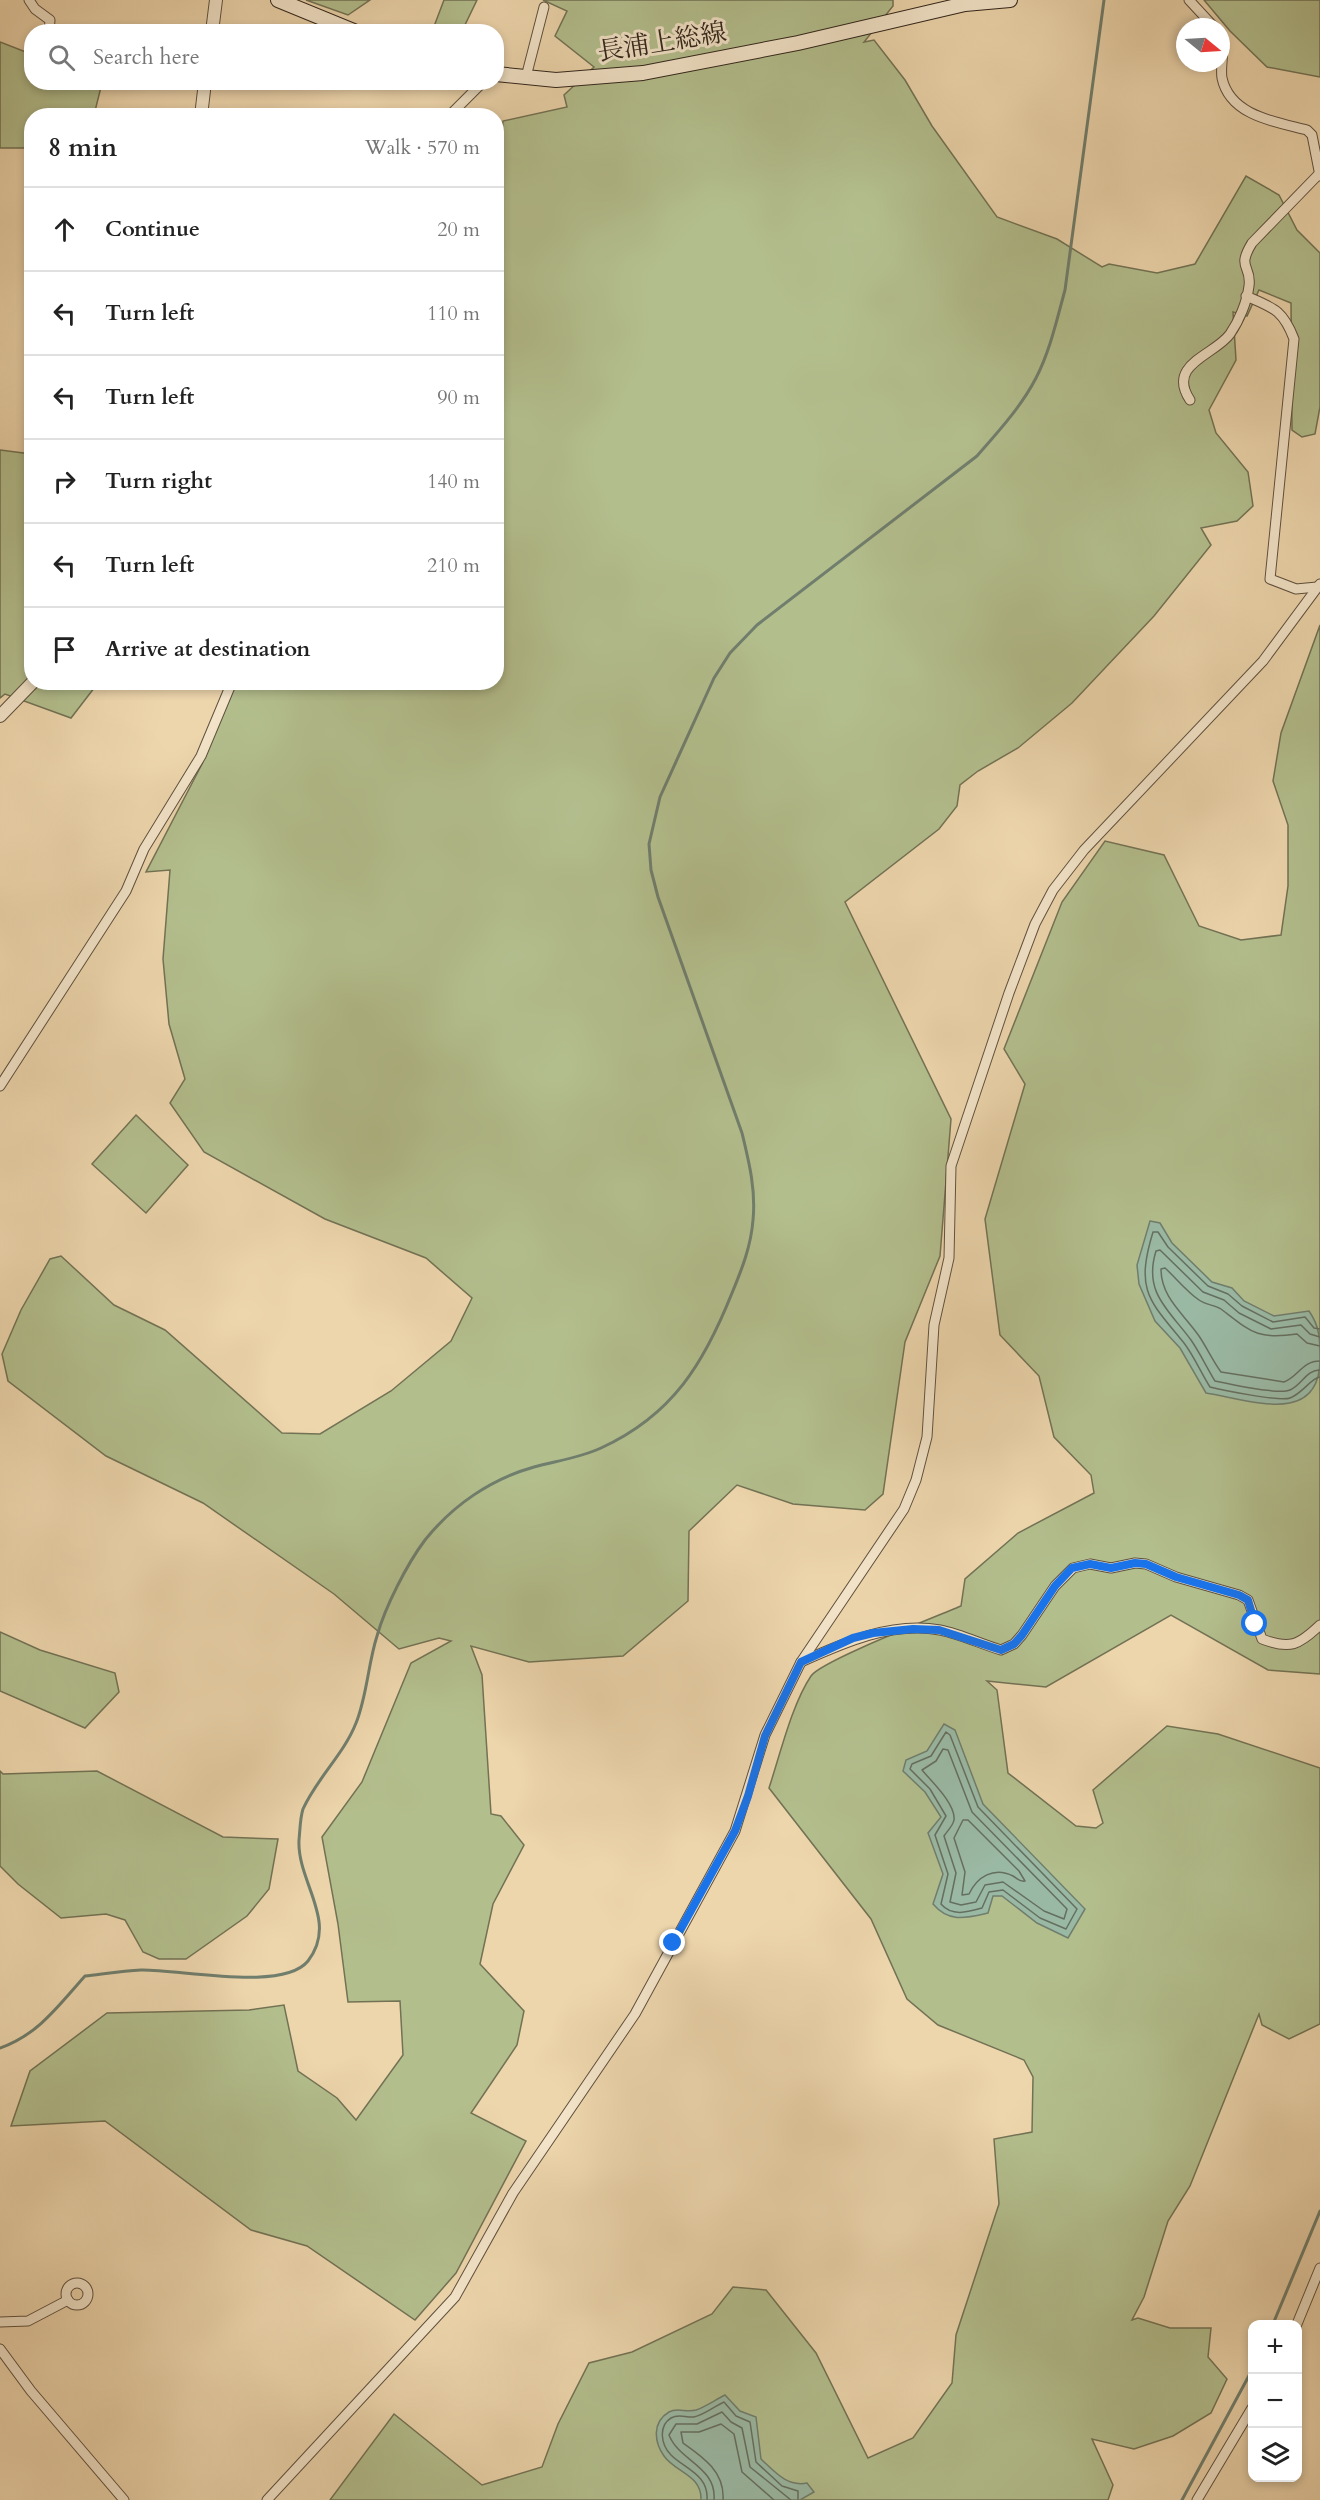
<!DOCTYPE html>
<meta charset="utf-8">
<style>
body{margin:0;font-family:Cardo,"Noto Serif JP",serif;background:#f2f2f2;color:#222}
.controls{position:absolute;right:18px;bottom:18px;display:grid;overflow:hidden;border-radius:12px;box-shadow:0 3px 9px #0003}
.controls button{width:54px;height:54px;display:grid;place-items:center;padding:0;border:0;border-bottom:2px solid #e0e0e0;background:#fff;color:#222;font:30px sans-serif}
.compass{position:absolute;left:1176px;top:18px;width:54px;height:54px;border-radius:50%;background:#fff;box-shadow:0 3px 9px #0003;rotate:108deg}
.stop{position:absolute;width:18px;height:18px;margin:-14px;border:4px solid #1a73e8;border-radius:50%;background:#fff}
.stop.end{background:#1a73e8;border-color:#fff;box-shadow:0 2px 6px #0008}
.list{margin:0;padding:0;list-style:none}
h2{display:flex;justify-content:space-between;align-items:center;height:78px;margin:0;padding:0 24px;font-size:26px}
h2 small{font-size:20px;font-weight:400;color:#767676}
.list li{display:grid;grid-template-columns:39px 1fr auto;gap:18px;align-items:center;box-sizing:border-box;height:84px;padding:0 24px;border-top:2px solid #e0e0e0}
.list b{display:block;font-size:22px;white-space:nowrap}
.list em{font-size:20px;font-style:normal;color:#767676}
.icon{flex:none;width:33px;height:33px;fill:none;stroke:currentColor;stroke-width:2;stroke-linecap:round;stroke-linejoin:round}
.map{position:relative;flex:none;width:1320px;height:2500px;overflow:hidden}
.search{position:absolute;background:#fff;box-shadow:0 3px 9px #0003;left:24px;top:24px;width:480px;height:66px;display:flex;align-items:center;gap:15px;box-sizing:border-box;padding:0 21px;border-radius:24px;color:#767676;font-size:22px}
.panel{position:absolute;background:#fff;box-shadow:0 3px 9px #0003;left:24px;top:108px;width:480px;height:582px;border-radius:24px}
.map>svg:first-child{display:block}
</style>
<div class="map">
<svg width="1320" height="2500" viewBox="0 0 1320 2500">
<rect width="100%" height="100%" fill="#edd5ac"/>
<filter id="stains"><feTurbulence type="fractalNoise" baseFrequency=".00333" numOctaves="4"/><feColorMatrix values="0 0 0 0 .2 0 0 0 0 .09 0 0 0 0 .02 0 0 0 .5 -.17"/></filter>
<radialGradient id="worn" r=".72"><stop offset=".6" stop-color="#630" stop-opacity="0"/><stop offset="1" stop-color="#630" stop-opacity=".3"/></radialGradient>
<g fill="#b3be8d" stroke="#727254" stroke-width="1.5">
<polygon points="306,0 370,0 348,15"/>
<polygon points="444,0 477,0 462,31 435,31 433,29"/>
<polygon points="543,0 893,0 893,6 864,42 874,40 905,80 932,126 997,217 1057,239 1102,267 1109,264 1157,273 1195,264 1246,176 1279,195 1297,230 1320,253 1320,407 1315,434 1302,437 1292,430 1291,303 1259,290 1247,316 1233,312 1236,360 1209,410 1216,433 1248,472 1253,506 1237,521 1201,528 1211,545 1154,616 1072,703 1018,748 978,771 960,785 957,806 939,829 845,902 951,1119 940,1256 905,1342 883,1494 865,1510 793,1504 737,1485 689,1531 688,1601 623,1656 529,1662 471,1646 482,1675 491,1814 501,1816 524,1845 493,1904 480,1964 524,2011 517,2045 471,2113 526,2141 456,2273 415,2320 307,2246 251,2230 105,2121 11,2126 30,2071 107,2013 249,2010 284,2005 298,2071 337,2098 356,2120 403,2055 400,2001 348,2002 338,1924 322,1837 362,1782 411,1663 451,1641 439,1638 399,1649 334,1594 203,1503 106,1456 8,1381 2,1354 21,1310 50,1259 61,1256 114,1305 165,1330 282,1433 320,1434 391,1391 451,1341 472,1298 426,1258 325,1219 204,1152 170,1103 185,1079 169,1024 163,959 170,870 146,872 202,764 235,683 496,682 497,165 499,161 503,121 567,107 564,95 594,67 555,36 567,11"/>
<polygon points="1204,0 1320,0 1320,77 1267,67 1230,31"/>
<polygon points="0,42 31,54 32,82 102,83 94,115 32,116 31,148 0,148"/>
<polygon points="0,450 31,454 32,682 98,683 71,718 5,694 0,698"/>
<path d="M1320 625V1674L1268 1670 1171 1615 1046 1687 987 1681 997 1690 1008 1773 1076 1826 1096 1828 1103 1823 1093 1790 1167 1726 1218 1734 1320 1768V2024L1289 2039 1262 2025 1259 2014 1190 2186 1168 2221 1144 2297 1132 2320 1138 2318 1170 2328H1211L1208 2357 1227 2379 1211 2413 1173 2436 1134 2449 1092 2439 1113 2485 1108 2500H330L394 2414 482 2485 542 2467 558 2424 589 2363 632 2352 712 2314 733 2287 766 2290 816 2353 868 2458 913 2438 952 2383 956 2335 999 2204 994 2139 1032 2132 1033 2077 1024 2060 938 2025 907 1999 871 1919 769 1788C780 1755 792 1704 811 1676 821 1661 938 1616 961 1606L965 1579 1018 1533 1094 1493 1091 1475 1054 1437 1039 1376 1000 1335 985 1219 1025 1084 1004 1049 1062 902 1105 841 1164 855 1199 926 1241 940 1281 935 1288 886V825L1273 781 1281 733Z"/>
<polygon points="136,1115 188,1165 146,1213 92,1164"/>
<polygon points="0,1632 40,1650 115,1673 119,1692 85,1728 0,1691"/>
<polygon points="0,1771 3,1774 97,1771 223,1837 278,1839 269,1889 247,1916 186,1959 159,1959 143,1952 125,1920 106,1914 61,1918 18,1884 0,1866"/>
</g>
<g fill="#9ab9a4" stroke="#707e6d" stroke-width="1.5">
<path d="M1150 1221 1160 1223 1172 1243 1212 1282 1232 1288 1244 1301 1274 1316 1309 1311C1320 1327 1320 1339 1320 1359 1320 1427 1250 1400 1206 1393L1180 1348 1155 1321 1139 1284 1137 1265Z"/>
<path d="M944 1724 955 1730 983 1804 1085 1909 1068 1938 1037 1923 1002 1896H993L988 1913C966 1918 949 1923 933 1904L943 1874 928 1833 941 1817 925 1792 903 1771 906 1760 927 1751Z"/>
<path d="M725 2395 740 2411 756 2417 761 2459C775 2472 787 2487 807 2483L814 2492 800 2500H701C702 2475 676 2473 664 2456 654 2442 652 2422 669 2412 678 2407 686 2413 696 2410 705 2407 715 2400 725 2395Z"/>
</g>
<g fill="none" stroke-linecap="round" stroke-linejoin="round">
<g stroke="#656f60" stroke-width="1.5">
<path d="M1320 1329 1314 1328 1305 1317 1273 1322 1242 1306 1228 1294 1208 1286 1168 1247 1158 1232H1153C1135 1291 1149 1300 1184 1343 1194 1356 1201 1373 1210 1387 1222 1390 1281 1402 1290 1398 1303 1393 1311 1378 1320 1377"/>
<path d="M1320 1337 1310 1334 1301 1325 1271 1329 1239 1313 1224 1300 1203 1292 1160 1250 1156 1251C1143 1293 1169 1310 1191 1340 1200 1353 1207 1368 1215 1381 1229 1384 1278 1395 1290 1390 1302 1385 1306 1370 1320 1370"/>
<path d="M1320 1346 1307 1343 1297 1334C1257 1340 1251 1332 1221 1309 1215 1305 1206 1305 1199 1300 1187 1292 1176 1278 1165 1268L1161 1269C1161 1298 1184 1314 1199 1336 1207 1348 1213 1361 1221 1372L1284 1382C1299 1376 1302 1361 1320 1361"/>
<path d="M946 1732 950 1735 978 1807 1077 1909 1066 1929 1040 1918 1003 1890 989 1892 982 1908C968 1912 952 1917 941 1904L948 1874 935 1835 946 1816 930 1789 910 1769 912 1764 931 1756Z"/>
<path d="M943 1749 948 1750 972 1812 1067 1909 1064 1919 1044 1911 1003 1882 985 1885 976 1902 961 1905 950 1902 956 1873 944 1836C947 1831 953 1826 954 1820 956 1804 931 1781 922 1770L936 1761Z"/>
<path d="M963 1820H968L1019 1871 1025 1881C1019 1882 1018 1879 1013 1876 994 1866 977 1877 969 1894L962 1895 965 1872 954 1838Z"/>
<path d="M707 2500C709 2475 685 2469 671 2455 661 2445 658 2426 671 2418 679 2413 686 2418 694 2417 704 2415 715 2406 724 2402L736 2416 750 2422 756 2462 782 2486 798 2491V2500"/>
<path d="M714 2500C717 2467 679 2461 669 2435L676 2424H697L722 2412 731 2422 742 2428 750 2467 791 2500"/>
<path d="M723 2500C725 2472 703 2457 683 2443L681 2432H699L721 2424 734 2434 742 2472 774 2500"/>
</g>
<g stroke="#707e6d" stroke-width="3">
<path d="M0 2048C38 2035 59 2005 85 1976 103 1974 123 1971 141 1970 179 1969 283 1992 308 1961 339 1921 297 1883 299 1840 300 1831 300 1818 303 1809 317 1778 344 1754 356 1723 367 1696 368 1664 377 1636 385 1607 407 1564 425 1540 453 1505 491 1479 534 1467 556 1461 579 1458 601 1448 673 1415 704 1363 732 1293 742 1269 751 1246 753 1220 756 1190 749 1162 742 1133L658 897 651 870 649 844 660 797 714 678 730 653 757 625 977 456C998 432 1021 407 1036 378 1050 351 1057 319 1065 290L1104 0"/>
<polyline points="1273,2324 1320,2211"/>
<polyline points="1182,2500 1252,2370"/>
</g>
<g stroke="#5f513f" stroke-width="11">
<g id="minor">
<polyline points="29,0 35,9 50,20 49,32"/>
<polyline points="1189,0 1214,27"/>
<path d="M1221 41C1225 53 1220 66 1222 78 1230 116 1276 122 1307 130L1312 135 1320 176"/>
<polyline points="526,77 544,7"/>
<polyline points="449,116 483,82"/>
<path d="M1246 296C1274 308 1283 310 1294 339L1270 579 1296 589 1317 587"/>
<path d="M1190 400C1166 364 1215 355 1230 334 1239 321 1247 302 1249 286 1252 265 1236 269 1252 243L1319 174"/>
<polyline points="0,1086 126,891 144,849 201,756 232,682"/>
<path d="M801 1662C843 1643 892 1621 940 1630 960 1634 981 1644 1001 1650L1014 1644 1022 1635 1055 1586 1073 1568 1090 1564 1111 1568 1135 1563 1146 1564 1176 1577 1239 1595 1248 1600 1262 1639C1290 1650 1299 1645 1320 1625"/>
<circle cx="77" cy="2294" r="11"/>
<polyline points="0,2322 28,2321 68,2300"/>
<polyline points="1297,2324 1320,2268"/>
<polyline points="0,2349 31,2391 124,2500"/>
<polyline points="267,2500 455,2297 513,2193 635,2014 735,1831 765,1735 801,1662 904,1509 916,1480 927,1437 934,1325 949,1258 951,1166 1009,993 1035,924 1053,890 1084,850 1263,661 1320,584"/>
<polyline points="1197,2500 1252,2408"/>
</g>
</g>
<g stroke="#5f513f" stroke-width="14">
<g id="tertiary">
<polyline points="212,32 216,0"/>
<polyline points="201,116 205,82"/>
<polyline points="0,716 33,682"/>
</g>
</g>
<g stroke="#30251b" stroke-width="16">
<g id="secondary">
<polyline points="278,0 356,32"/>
<polyline points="496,74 556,80 643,73 798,43 965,4 1010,0"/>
</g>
</g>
<use href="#minor" stroke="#f3e4c9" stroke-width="9"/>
<use href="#tertiary" stroke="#f3e4c9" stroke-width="12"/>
<use href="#secondary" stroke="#f3e4c9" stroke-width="14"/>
</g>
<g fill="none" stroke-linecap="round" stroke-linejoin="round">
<polyline stroke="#1a73e8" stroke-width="8" points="673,1943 735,1831 748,1796 765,1736 801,1662 853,1638 873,1633 913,1629 939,1630 1001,1650 1014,1644 1022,1635 1055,1586 1072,1568 1090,1564 1111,1568 1135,1563 1146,1564 1176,1577 1239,1595 1248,1600 1255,1624"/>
</g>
<g text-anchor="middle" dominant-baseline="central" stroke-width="6" stroke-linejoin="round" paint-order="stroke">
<g font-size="26" fill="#30251b" stroke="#f3e4c9">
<text transform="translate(662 42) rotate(-9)">長浦上総線</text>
</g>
</g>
<rect width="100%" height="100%" filter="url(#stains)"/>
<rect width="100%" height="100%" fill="url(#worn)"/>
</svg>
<div class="controls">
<button>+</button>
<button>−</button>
<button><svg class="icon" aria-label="layers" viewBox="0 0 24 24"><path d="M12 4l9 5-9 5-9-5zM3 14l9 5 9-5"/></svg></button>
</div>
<svg class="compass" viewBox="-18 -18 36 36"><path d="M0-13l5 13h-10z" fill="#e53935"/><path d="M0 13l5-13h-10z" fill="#767676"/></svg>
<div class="stop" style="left:1255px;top:1624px"></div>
<div class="stop end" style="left:673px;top:1943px"></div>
<div class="search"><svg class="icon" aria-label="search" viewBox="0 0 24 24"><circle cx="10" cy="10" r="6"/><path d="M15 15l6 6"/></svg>Search here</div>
<section class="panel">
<h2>8 min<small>Walk · 570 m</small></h2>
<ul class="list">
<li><svg class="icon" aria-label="ahead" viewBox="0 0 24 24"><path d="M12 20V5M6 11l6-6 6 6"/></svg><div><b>Continue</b></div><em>20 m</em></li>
<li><svg class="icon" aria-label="left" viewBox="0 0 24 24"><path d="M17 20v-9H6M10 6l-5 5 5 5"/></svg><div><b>Turn left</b></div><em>110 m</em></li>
<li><svg class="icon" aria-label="left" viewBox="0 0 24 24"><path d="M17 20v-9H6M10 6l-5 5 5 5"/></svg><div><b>Turn left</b></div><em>90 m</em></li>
<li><svg class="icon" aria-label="right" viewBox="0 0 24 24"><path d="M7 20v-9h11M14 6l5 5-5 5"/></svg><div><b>Turn right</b></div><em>140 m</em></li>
<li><svg class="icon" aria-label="left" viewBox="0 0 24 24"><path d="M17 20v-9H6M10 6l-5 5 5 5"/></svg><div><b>Turn left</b></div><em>210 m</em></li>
<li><svg class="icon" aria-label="arrive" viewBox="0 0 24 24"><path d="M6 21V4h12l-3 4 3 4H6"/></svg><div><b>Arrive at destination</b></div></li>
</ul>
</section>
</div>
